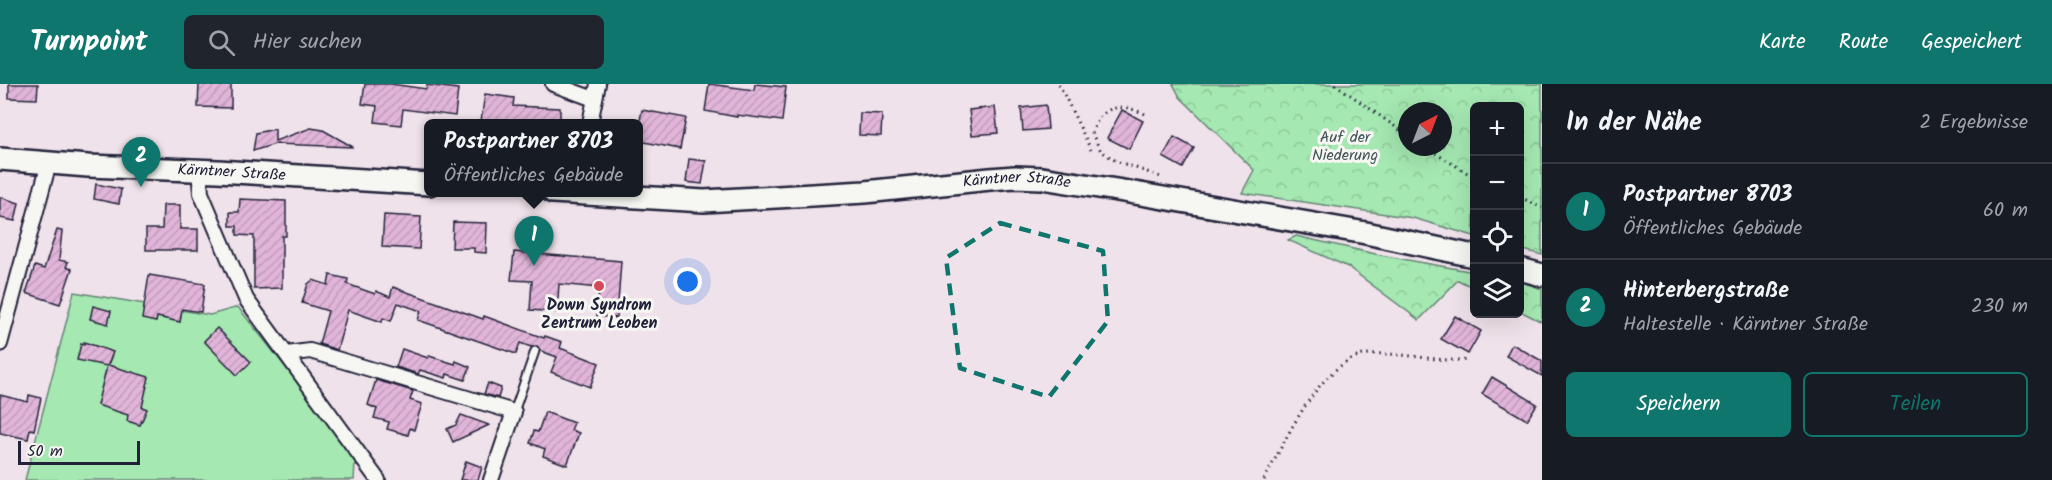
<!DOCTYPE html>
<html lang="de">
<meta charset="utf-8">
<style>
body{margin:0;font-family:Kalam,sans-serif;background:#20242c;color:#f1f3f6}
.controls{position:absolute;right:18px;top:18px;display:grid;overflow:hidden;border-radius:9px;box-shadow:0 6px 24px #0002}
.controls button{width:54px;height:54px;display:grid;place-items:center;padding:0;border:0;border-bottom:2px solid #363941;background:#171b24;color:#f1f3f6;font:30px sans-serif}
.compass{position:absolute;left:1398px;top:18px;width:54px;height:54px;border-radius:50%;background:#171b24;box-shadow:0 6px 24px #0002;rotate:42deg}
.scale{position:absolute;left:18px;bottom:15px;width:122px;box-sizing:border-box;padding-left:6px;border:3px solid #22223b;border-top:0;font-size:16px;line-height:21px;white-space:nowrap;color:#22223b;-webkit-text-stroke:4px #f6f6f2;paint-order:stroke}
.you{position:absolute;left:688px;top:198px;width:21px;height:21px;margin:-15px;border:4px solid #fff;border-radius:50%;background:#1a73e8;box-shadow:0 0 0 9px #1a73e833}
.badge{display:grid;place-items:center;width:39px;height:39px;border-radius:50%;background:#0f766e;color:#fff;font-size:20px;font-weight:700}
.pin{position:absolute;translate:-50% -50px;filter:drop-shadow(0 2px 3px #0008)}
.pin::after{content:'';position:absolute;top:32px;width:21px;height:18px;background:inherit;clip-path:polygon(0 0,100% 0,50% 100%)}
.popup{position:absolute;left:424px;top:35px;width:219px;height:78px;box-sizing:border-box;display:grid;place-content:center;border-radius:9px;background:#171b24;filter:drop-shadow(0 2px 4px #0005);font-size:20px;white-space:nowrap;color:#9ea1a6}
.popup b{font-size:22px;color:#f1f3f6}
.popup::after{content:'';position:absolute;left:50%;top:100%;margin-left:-12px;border:12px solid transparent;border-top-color:#171b24}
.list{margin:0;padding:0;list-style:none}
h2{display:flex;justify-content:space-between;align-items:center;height:78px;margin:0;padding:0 24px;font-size:26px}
h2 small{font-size:20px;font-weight:400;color:#9ea1a6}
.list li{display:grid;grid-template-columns:39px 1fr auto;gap:18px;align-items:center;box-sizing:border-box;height:96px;padding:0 24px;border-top:2px solid #363941}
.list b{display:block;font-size:22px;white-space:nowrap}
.list p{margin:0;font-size:20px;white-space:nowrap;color:#9ea1a6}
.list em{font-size:20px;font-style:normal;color:#9ea1a6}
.actions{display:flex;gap:12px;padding:18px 24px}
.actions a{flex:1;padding:14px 0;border:2px solid #0f766e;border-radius:9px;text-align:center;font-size:21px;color:#0f766e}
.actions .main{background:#0f766e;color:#fff}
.icon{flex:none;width:33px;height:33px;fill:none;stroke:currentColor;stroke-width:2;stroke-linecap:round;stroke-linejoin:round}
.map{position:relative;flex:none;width:1542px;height:396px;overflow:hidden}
header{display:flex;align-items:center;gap:36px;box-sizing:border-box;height:84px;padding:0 30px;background:#0f766e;color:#fff}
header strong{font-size:28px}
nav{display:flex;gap:33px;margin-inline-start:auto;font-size:21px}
.search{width:420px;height:54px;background:#20242c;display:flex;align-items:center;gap:15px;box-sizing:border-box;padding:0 21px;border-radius:9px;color:#9ea1a6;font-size:22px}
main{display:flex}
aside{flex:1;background:#171b24}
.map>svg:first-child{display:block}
</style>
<header>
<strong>Turnpoint</strong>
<div class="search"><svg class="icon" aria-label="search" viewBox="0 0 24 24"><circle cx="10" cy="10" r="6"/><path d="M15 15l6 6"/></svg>Hier suchen</div>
<nav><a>Karte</a><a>Route</a><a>Gespeichert</a></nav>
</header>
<main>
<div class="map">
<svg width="1542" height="396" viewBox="0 0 1542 396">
<defs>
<pattern id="forest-crowns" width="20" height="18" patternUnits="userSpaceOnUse" patternTransform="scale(1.5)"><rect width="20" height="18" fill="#a5e8b2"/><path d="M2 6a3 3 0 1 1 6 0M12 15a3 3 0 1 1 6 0" fill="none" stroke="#8ec79a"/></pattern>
<pattern id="building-hatch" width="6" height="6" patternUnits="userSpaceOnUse" patternTransform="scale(1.5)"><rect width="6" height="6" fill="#e1b5d9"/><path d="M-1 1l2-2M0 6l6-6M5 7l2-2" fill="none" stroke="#c19bbb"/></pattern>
</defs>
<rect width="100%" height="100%" fill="#f0e2ea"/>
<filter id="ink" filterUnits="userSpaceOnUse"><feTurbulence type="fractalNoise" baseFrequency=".0167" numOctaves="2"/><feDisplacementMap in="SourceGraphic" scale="12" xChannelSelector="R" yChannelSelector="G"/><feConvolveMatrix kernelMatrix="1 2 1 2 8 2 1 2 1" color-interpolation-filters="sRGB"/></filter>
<g filter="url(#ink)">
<g fill="url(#forest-crowns)" stroke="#648576" stroke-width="1.5" fill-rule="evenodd">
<path d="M1173 0H1542V171L1520 165V22H1474V152L1413 134 1242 109 1254 86 1180 13ZM1407 27H1443V63H1407Z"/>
<polygon points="1296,152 1380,171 1474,188 1474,204 1458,196 1419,236 1348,183 1288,156"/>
<polygon points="1520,197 1542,205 1542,238 1520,227"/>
</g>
<polygon fill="#a5e8b2" stroke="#648576" stroke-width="1.5" points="74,208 210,231 238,223 295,295 355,377 354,396 25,396"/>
<g fill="url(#building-hatch)" stroke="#22223b" stroke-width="1.5">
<polygon points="9,0 38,0 37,15 9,14"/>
<polygon points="199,0 231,0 231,24 198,23"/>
<polygon points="365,0 391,0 426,5 427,1 458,5 455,32 403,25 401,41 375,38 377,22 362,20"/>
<polygon points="709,0 754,6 755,0 786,3 782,37 737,31 737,33 705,27"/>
<polygon points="485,10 514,14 513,22 560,24 560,39 497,39 481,37"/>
<polygon points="1046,21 1048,45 1023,47 1021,24"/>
<polygon points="995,23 998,49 972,51 969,26"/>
<polygon points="642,26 686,34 680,65 639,57 642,42 639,41"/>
<polygon points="1122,26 1143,37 1129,65 1107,54"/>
<polygon points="860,29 882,30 881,52 859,51"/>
<polygon points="311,44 323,46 353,63 275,60 253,67 256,49 275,45 275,57"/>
<polygon points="1174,53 1194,64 1183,84 1163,73"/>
<polygon points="689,75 706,77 702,100 686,98"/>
<polygon points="96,100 121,105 119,120 94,115"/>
<polygon points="0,113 19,119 15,137 0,134"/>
<polygon points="240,115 286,117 286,152 282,152 282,204 254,205 254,152 237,151 237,142 230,142 230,128 239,128"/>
<polygon points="163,121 180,121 180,145 198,145 198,166 146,166 146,145 162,145"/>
<polygon points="384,131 421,133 419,165 382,163"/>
<polygon points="453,138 487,139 486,169 474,168 474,164 452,164"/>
<polygon points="57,146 62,147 59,176 68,178 66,183 72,185 60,220 26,209 35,182 44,185"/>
<polygon points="514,168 621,177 617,234 597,232 599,204 559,200 557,228 530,226 532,197 511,196"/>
<polygon points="149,191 205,200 201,228 182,225 180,238 157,233 156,238 142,235"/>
<polygon points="330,191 348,195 347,200 375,210 376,207 390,213 393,203 483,235 484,232 544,254 545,252 562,258 560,264 599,279 590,303 551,288 557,273 541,267 537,262 531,263 520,259 516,270 418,236 421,227 398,219 391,237 383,234 382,238 348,226 337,266 319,260 328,227 302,219 308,200 313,196 328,201"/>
<polygon points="93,222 111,227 108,240 90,235"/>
<polygon points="1455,232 1481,247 1468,270 1441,255"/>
<polygon points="217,244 251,278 237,291 204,257"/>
<polygon points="84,258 113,268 108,281 149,293 142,323 147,325 140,341 127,337 128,331 97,321 107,282 77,276 81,260 84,261"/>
<polygon points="1512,260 1542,277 1542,292 1506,272"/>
<polygon points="402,265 428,274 429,272 455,280 456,277 470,283 465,296 447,290 446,294 420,286 418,290 396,283"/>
<polygon points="1492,293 1537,320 1527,336 1482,310"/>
<polygon points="376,296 413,307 410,316 422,320 414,346 410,344 408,351 387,345 389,338 374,334 377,325 368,321"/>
<polygon points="488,299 501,304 498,314 484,310"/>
<polygon points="0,311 28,318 29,311 41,314 34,346 30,345 28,355 0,349"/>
<polygon points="545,328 574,339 571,346 579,349 567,381 543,372 545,365 530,359 534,347 538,348"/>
<polygon points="461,331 489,341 453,358 447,345 456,341"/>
<polygon points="466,377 482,383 478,396 460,396"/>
</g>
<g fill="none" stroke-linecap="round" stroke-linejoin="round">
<g stroke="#22223b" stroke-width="11">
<polyline id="lane" points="514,328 535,267"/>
</g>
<g stroke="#22223b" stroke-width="18">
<g id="street">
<polyline points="553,0 594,15"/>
<polyline points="590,39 598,0"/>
<polyline points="199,86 201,109 246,215 378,396"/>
<polyline points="0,260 49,79"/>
<polyline points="287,270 310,267 514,328 491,396"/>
</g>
</g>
<g stroke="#22223b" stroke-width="26">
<g id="primary">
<path id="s1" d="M0 75 88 82 218 87 429 100"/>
<path id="s2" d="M553 108 704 117 865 108 990 95 1015 93 1042 94 1123 107 1366 149 1474 172"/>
<polyline points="1520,185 1542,191"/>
</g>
</g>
<g stroke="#22223b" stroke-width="3" stroke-dasharray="1.5 4.5" stroke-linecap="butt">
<polyline points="1059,0 1091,66"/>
<polyline points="1335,0 1407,51"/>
<path d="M1145 30C1121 19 1100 20 1092 50L1101 67 1116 77 1164 94"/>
<polyline points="1425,63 1474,93"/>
<polyline points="1520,113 1542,124"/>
<path d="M1264 396C1285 358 1321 273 1370 270 1403 268 1435 278 1467 276"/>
</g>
<use href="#lane" stroke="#f6f6f2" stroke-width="7"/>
<use href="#street" stroke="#f6f6f2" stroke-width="14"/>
<use href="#primary" stroke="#f6f6f2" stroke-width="21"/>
</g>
</g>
<path fill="none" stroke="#0f766e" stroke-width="4.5" stroke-dasharray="12 8" stroke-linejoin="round" d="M1000 139 1103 167 1108 237 1049 313 960 284 946 174Z"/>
<circle fill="#d1495b" stroke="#f6f6f2" stroke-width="2" cx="599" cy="202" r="6"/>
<g text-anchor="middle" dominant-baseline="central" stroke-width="6" stroke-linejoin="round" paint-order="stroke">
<g font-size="16" fill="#435459" stroke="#f6f6f2">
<text x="1345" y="53">Auf der<tspan x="1345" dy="18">Niederung</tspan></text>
</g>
<g font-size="16" fill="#22223b" stroke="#f6f6f2">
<text stroke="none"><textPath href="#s1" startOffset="232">Kärntner Straße</textPath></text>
<text stroke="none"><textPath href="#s2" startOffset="465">Kärntner Straße</textPath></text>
</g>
<g font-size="16" font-weight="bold" fill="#22223b" stroke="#f6f6f2">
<text x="599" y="221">Down Syndrom<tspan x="599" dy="18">Zentrum Leoben</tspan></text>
</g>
</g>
</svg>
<div class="controls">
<button>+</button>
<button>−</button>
<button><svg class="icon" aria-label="locate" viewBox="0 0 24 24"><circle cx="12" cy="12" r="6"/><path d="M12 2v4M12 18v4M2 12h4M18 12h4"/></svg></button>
<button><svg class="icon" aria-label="layers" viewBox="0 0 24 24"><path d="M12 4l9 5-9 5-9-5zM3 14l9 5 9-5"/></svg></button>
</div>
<svg class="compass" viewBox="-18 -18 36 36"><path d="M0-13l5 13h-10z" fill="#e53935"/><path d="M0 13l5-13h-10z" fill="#9ea1a6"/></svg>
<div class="scale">50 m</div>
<div class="you"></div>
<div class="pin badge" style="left:534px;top:182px">1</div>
<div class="popup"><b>Postpartner 8703</b>Öffentliches Gebäude</div>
<div class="pin badge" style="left:141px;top:103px">2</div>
</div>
<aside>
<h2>In der Nähe<small>2 Ergebnisse</small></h2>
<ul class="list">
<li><span class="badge">1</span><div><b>Postpartner 8703</b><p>Öffentliches Gebäude</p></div><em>60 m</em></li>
<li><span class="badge">2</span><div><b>Hinterbergstraße</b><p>Haltestelle · Kärntner Straße</p></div><em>230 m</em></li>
</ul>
<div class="actions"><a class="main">Speichern</a><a>Teilen</a></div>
</aside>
</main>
